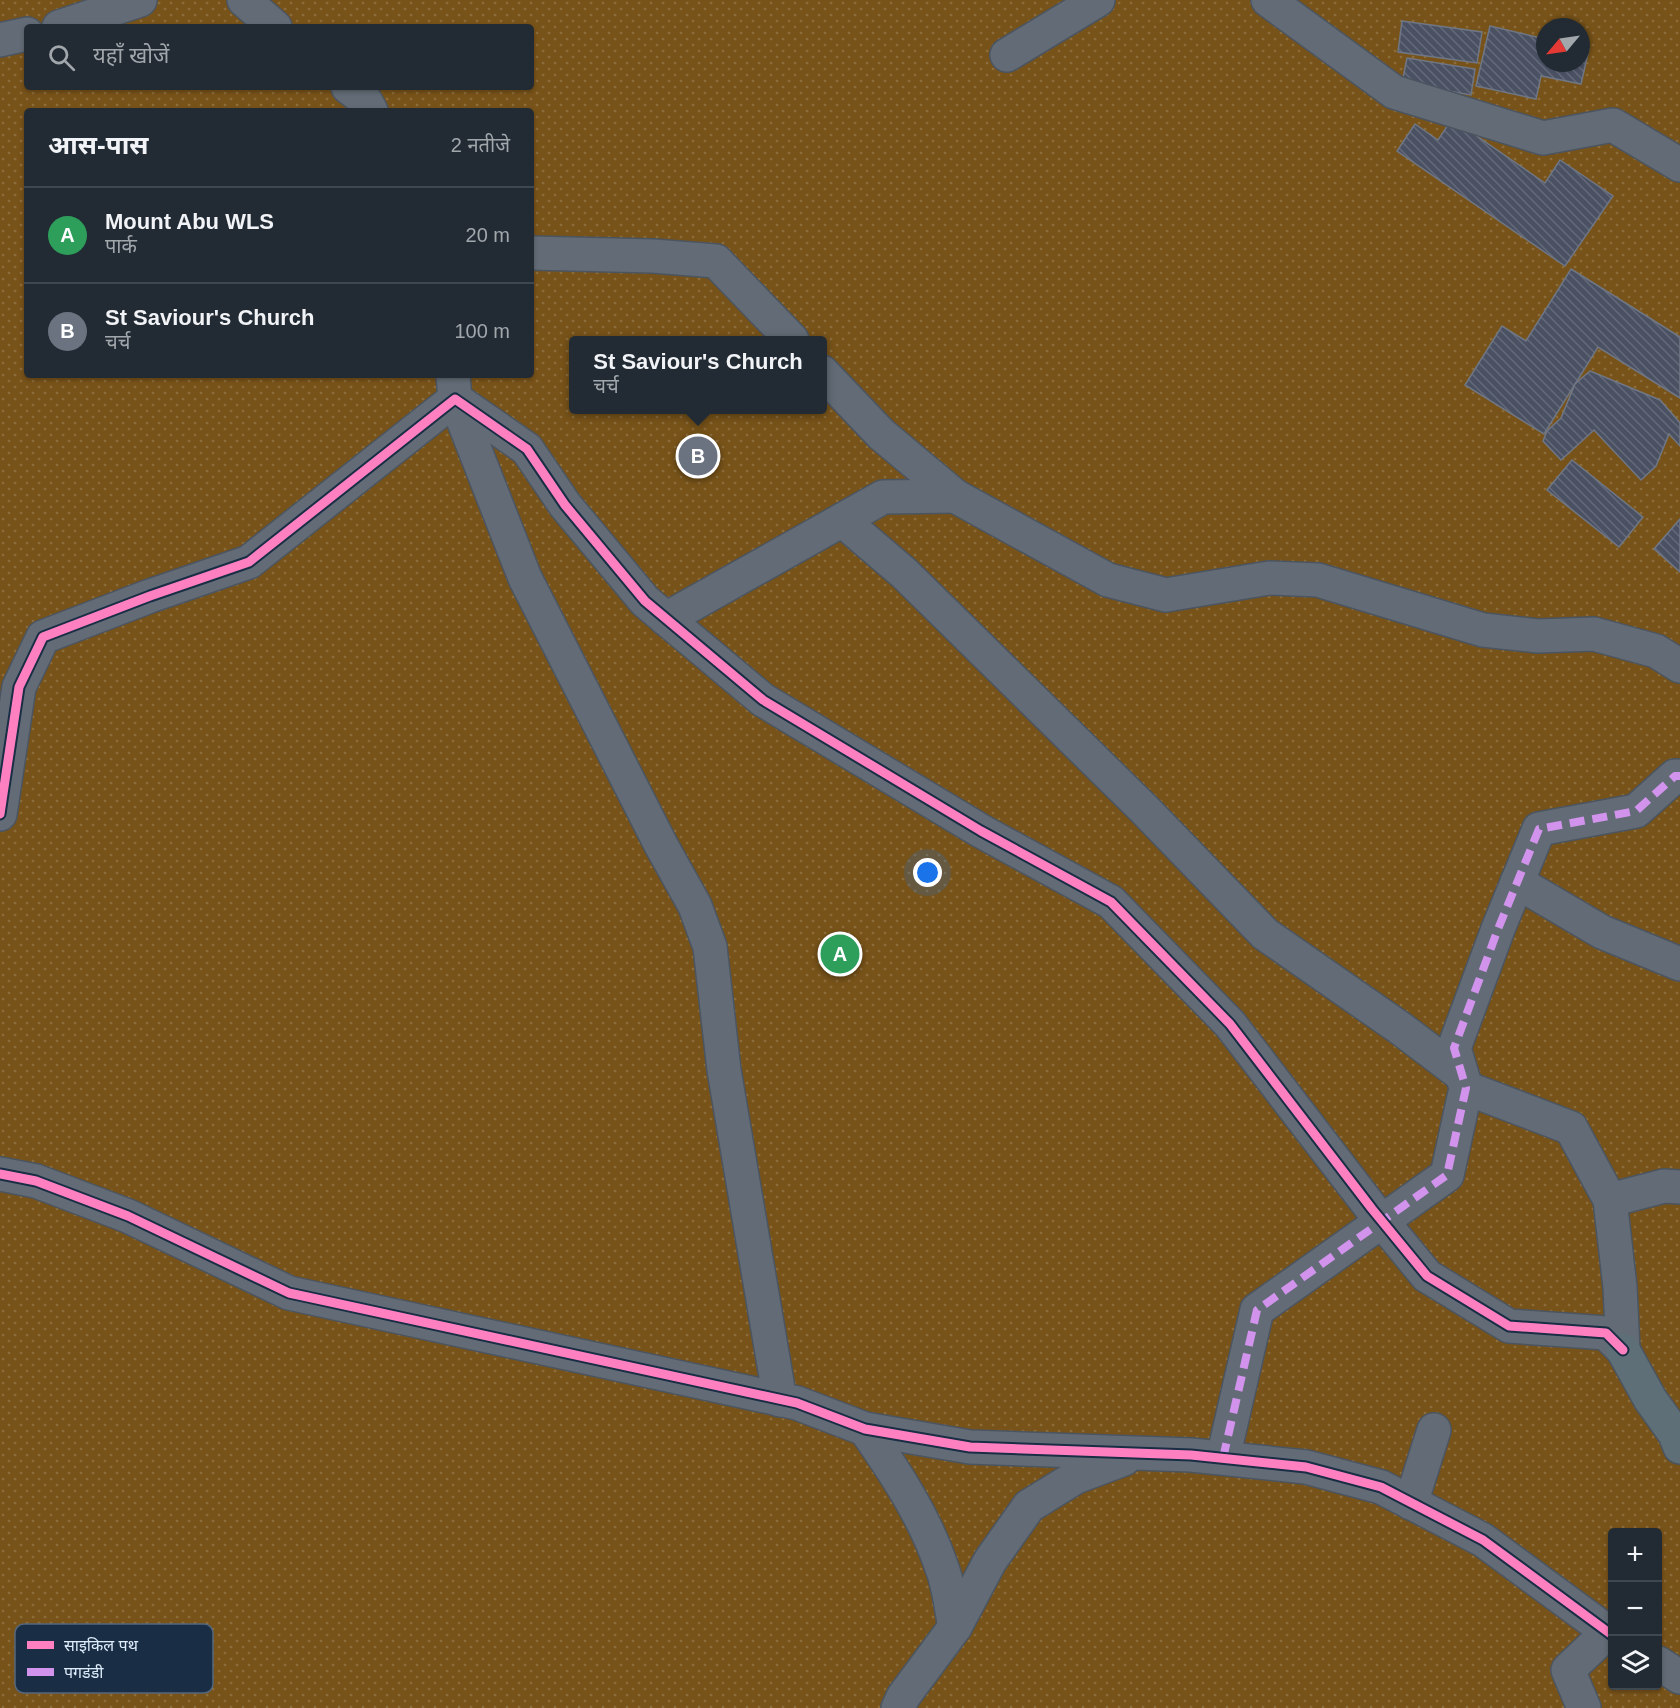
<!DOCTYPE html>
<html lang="hi">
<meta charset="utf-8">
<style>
body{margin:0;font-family:Arial,"Noto Sans Devanagari",sans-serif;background:#2a333c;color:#f1f3f6}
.controls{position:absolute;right:18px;bottom:18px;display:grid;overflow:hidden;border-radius:6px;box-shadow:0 2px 4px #0004}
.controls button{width:54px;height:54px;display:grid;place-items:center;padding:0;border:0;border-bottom:2px solid #3f474f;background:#222b34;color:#f1f3f6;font:30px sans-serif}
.compass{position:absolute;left:1536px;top:18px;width:54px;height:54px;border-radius:50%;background:#222b34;box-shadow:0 2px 4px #0004;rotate:241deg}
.you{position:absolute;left:928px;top:873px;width:21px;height:21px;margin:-15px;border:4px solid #fff;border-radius:50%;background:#1a73e8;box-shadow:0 0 0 9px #1a73e833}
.badge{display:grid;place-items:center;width:39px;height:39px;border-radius:50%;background:#a0adbc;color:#fff;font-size:20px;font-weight:700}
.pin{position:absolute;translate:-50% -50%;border:3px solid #fff;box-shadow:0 2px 6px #0006}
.popup{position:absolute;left:569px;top:336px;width:258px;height:78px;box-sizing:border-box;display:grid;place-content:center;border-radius:6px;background:#222b34;filter:drop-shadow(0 2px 4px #0005);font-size:20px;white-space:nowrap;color:#a2a7ac}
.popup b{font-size:22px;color:#f1f3f6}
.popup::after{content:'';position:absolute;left:50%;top:100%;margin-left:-12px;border:12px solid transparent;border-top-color:#222b34}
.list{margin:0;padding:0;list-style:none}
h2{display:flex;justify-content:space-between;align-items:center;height:78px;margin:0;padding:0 24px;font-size:26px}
h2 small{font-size:20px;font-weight:400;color:#a2a7ac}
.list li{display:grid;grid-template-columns:39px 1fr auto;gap:18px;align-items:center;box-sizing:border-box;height:96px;padding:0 24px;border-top:2px solid #3f474f}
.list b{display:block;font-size:22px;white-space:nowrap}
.list p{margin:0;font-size:20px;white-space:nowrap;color:#a2a7ac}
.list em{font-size:20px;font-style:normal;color:#a2a7ac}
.icon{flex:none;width:33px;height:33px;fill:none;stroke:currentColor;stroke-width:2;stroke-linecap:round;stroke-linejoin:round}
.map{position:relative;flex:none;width:1680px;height:1708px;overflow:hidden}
.search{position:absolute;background:#222b34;box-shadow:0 2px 4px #0004;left:24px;top:24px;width:510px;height:66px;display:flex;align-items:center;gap:15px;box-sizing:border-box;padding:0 21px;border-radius:6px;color:#a2a7ac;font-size:22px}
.panel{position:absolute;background:#222b34;box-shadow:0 2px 4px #0004;left:24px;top:108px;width:510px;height:270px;border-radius:6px}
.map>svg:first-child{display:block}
</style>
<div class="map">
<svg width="1680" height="1708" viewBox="0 0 1680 1708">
<defs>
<pattern id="park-dots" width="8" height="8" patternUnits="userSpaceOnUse" patternTransform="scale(1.5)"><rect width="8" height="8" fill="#785319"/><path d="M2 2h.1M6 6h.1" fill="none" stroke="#8b6c3b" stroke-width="1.8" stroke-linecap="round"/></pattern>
<pattern id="building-back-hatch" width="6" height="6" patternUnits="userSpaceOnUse" patternTransform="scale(1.5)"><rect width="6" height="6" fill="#4a5163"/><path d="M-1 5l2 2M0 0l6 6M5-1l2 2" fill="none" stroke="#646a7a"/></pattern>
</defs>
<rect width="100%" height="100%" fill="#2e3946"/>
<path fill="url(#park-dots)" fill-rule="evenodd" d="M0 0H1680V1708H0ZM27 27H531V87H27ZM1545 27H1581V63H1545ZM27 111H531V375H27ZM574 340H822V410H574ZM1612 1532H1658V1686H1612Z"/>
<g fill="url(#building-back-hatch)" stroke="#707784" stroke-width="1.5">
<polygon points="1402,21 1482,32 1477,63 1398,52"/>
<polygon points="1490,26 1545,39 1545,63 1581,63 1581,47 1589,49 1581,84 1541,76 1536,99 1476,86"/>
<polygon points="1407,58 1475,69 1471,95 1402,83"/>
<polygon points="1452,119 1545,183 1560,160 1613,196 1565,266 1397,151 1415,124 1438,140"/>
<polygon points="1571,269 1680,337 1680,398 1598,347 1544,434 1465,385 1502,326 1526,341"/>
<polygon points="1590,371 1660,400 1680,423 1680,446 1669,434 1656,466 1641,480 1594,430 1561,460 1543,441 1547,431 1561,418 1575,384"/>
<polygon points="1572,460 1643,517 1619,547 1547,490"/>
<polygon points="1680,519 1680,572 1654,549"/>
</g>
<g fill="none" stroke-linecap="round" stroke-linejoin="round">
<g stroke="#4b5561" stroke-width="36">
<g id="minor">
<polyline points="244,0 275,27"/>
<polyline points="1268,0 1394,92 1543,138 1613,125 1680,165"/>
<polyline points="59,27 140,0"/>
<polyline points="0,40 27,34"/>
<polyline points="1007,55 1098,0"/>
<polyline points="348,87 365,100 371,111"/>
<polyline points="531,253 653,256 716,261 792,340"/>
<polyline points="822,372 881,434 955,496 1108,580 1166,595 1269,578 1318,580 1483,630 1538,636 1594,634 1656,651 1680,666"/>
<polyline points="453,375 455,399 525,578 661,845 695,906 710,947 724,1070 780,1400"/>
<polyline points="842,520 904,573 1145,810 1265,934 1400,1028 1462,1075"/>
<polyline points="666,619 883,497 955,496"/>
<polyline points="0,814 19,687 43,637 150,596 249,562 455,399 527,449 565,505 645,601 763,700 981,831 1111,902 1230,1024 1372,1209 1427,1276 1509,1326 1606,1333 1623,1350"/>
<polyline points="1517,882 1602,932 1680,964"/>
<polyline points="1466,1088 1571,1128 1610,1200 1620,1287 1623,1350"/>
<polyline points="0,1174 36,1181 128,1216 289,1293 797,1403 865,1429 970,1447 1191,1455 1306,1467 1381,1487 1483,1540 1612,1635"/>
<polyline points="1610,1200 1664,1186 1680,1187"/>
<path d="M865 1429C895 1472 925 1517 942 1568 949 1586 951 1608 955 1627"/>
<polyline points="1223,1458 1257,1310 1447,1175 1466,1088 1454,1048 1498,929 1539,829 1636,811 1675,776 1680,776"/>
<polyline points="1411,1503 1434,1430"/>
<polyline points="1658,1663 1680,1677"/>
<polyline points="898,1708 903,1697 955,1627 990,1561 1029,1506 1076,1477 1124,1459"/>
<polyline points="1584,1708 1568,1670 1608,1632"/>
</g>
</g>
<g stroke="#4b5561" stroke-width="36">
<polyline id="major" points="1623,1350 1650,1399 1675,1434 1680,1447"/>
</g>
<use href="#minor" stroke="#636c76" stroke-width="33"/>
<use href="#major" stroke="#5f6f77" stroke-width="33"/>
<polyline stroke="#d193ec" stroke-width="8" stroke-dasharray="15 8" stroke-linecap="butt" points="1223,1458 1257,1310 1447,1175 1466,1088 1454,1048 1498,929 1539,829 1636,811 1675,776 1680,776"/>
<g stroke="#192e45" stroke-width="13">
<g id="cycleway">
<polyline points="0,814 19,687 43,637 150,596 249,562 455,399 527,449 565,505 645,601 763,700 981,831 1111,902 1230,1024 1372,1209 1427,1276 1509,1326 1606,1333 1623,1350"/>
<polyline points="0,1174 36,1181 128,1216 289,1293 797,1403 865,1429 970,1447 1191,1455 1306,1467 1381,1487 1483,1540 1612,1635"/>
</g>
</g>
<use href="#cycleway" stroke="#ff80c0" stroke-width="9"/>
</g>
<rect x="15" y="1624" width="198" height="69" rx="9" fill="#192e45" stroke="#54677c" stroke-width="1.5"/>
<rect x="27" y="1641" width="27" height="8" fill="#ff80c0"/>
<rect x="27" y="1668" width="27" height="8" fill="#d193ec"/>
<g font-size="16" fill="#deecfb">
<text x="64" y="1651">साइकिल पथ</text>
<text x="64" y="1678">पगडंडी</text>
</g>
</svg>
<div class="controls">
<button>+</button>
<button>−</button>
<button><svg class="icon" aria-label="layers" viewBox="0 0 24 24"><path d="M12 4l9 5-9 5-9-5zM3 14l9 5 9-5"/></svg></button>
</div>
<svg class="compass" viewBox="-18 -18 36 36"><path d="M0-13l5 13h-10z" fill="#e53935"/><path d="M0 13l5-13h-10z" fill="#a2a7ac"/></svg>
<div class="you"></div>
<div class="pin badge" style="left:840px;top:954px;background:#2e9e5b">A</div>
<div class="pin badge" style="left:698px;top:456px;background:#6b7280">B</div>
<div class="popup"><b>St Saviour's Church</b>चर्च</div>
<div class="search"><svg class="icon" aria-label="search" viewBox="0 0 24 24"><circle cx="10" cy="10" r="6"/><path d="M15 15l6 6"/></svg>यहाँ खोजें</div>
<section class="panel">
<h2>आस-पास<small>2 नतीजे</small></h2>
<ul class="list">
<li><span class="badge" style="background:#2e9e5b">A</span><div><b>Mount Abu WLS</b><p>पार्क</p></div><em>20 m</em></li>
<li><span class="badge" style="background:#6b7280">B</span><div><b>St Saviour's Church</b><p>चर्च</p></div><em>100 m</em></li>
</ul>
</section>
</div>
